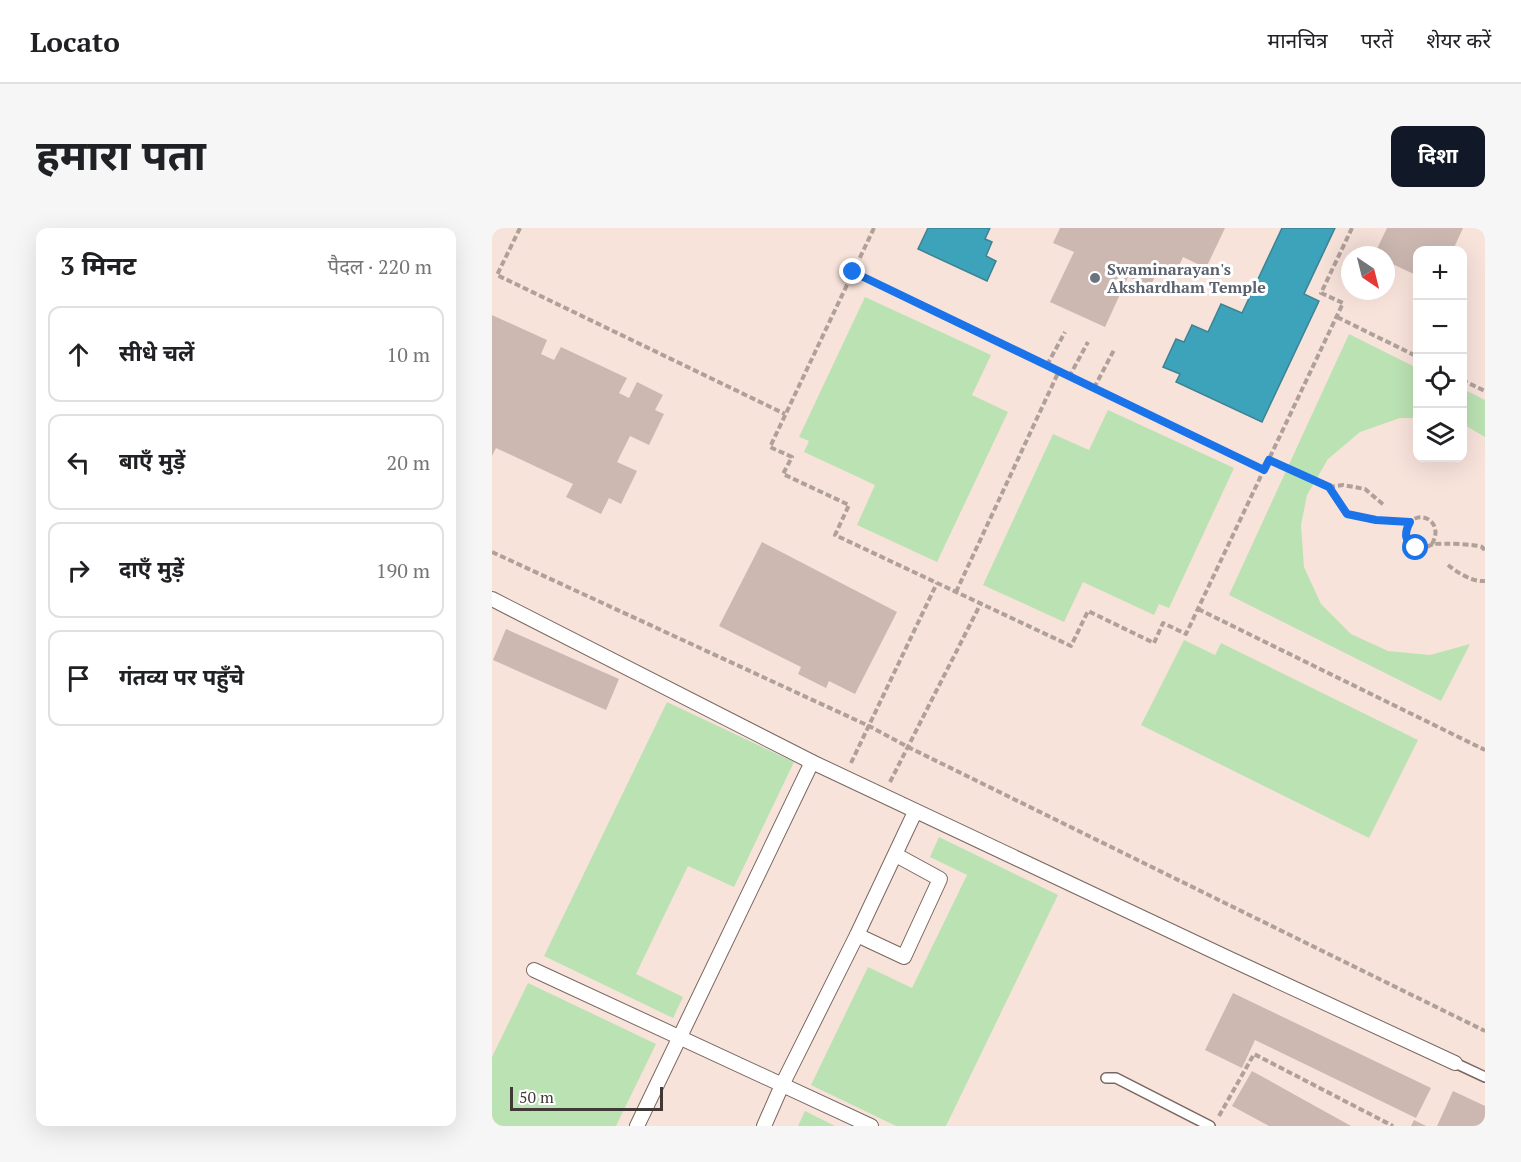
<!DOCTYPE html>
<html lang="hi">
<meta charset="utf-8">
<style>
body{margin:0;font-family:"PT Serif","Noto Sans Devanagari",serif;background:#f6f6f6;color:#202124}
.controls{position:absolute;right:18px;top:18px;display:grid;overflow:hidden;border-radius:12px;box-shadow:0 6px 24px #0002}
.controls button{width:54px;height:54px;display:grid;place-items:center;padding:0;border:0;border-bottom:2px solid #e0e0e0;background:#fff;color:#202124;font:30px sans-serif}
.compass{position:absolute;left:849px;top:18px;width:54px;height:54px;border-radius:50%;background:#fff;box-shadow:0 6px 24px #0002;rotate:145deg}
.scale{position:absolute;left:18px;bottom:15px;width:153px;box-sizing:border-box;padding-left:6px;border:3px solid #413936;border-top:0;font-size:16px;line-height:21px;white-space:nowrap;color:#413936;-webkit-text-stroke:4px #fff;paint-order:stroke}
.stop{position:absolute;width:18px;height:18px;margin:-14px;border:4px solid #1a73e8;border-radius:50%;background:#fff}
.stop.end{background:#1a73e8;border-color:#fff;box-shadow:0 2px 6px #0008}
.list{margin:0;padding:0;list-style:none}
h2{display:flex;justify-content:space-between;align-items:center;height:78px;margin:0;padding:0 24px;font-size:26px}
h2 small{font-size:20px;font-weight:400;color:#757577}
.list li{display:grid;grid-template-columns:39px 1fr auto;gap:18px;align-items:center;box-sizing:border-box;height:96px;margin:0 12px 12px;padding:0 12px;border:2px solid #e0e0e0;border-radius:12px}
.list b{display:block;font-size:22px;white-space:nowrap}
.list em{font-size:20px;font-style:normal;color:#757577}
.icon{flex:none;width:33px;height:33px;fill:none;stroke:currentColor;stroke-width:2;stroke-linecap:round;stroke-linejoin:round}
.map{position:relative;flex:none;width:993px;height:898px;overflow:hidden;border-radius:12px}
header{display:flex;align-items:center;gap:36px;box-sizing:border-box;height:84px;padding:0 30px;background:#fff;border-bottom:2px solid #e0e0e0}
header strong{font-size:28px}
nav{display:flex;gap:33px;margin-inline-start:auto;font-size:21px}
.intro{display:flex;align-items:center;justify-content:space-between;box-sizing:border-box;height:144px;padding:0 36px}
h1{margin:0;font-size:42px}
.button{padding:15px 27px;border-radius:12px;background:#111827;color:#fff;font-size:21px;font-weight:700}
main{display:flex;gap:36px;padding:0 36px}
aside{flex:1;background:#fff;border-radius:12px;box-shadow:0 6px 24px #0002}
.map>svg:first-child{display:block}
</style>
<header>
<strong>Locato</strong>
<nav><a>मानचित्र</a><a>परतें</a><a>शेयर करें</a></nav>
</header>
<div class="intro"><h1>हमारा पता</h1><a class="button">दिशा</a></div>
<main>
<aside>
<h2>3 मिनट<small>पैदल · 220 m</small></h2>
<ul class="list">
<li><svg class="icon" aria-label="ahead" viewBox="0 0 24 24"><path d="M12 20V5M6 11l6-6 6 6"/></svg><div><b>सीधे चलें</b></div><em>10 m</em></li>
<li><svg class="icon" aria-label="left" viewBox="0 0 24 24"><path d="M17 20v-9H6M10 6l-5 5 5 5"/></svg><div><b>बाएँ मुड़ें</b></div><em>20 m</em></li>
<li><svg class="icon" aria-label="right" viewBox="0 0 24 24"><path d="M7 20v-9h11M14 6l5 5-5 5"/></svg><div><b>दाएँ मुड़ें</b></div><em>190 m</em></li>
<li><svg class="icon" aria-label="arrive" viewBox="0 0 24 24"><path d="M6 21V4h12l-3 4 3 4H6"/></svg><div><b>गंतव्य पर पहुँचे</b></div></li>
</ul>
</aside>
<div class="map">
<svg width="993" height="898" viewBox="0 0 993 898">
<rect width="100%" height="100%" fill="#f8e3db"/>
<g fill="#bbe2b3">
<polygon points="373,69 499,127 480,167 516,184 445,334 365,297 383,257 312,224 317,213 307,209"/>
<polygon points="857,106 925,140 925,190 908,190 868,204 836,231 815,267 809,297 812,339 829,376 859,406 896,423 938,427 978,416 949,473 737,367"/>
<polygon points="971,161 993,172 993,209 971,196"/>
<polygon points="616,182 742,240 677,380 667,376 662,387 591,354 572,394 491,357 561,206 597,222"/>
<polygon points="692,412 723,427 729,415 926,512 877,610 649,497"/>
<polygon points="175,474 302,534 242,659 196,638 144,746 191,769 181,790 52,728"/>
<polygon points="447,609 566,667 454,898 404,898 319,857 376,739 420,760 475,647 438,629"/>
<polygon points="36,755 164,816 124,898 0,898 0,829"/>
<polygon points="313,883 343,898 306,898"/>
</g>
<g fill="#3ca3bb" stroke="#3e8393" stroke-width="1.5">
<polygon points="436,0 498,0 493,11 500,14 494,28 504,33 495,53 426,21"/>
<polygon points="790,0 843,0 812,66 827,73 770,194 684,154 688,146 671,139 684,111 692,114 700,97 716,104 729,76 750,85"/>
</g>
<g fill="#ccb8b1">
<polygon points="568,0 733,0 714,40 691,29 681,51 665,44 658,59 636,49 613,99 558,74 582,24 561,15"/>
<polygon points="895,0 971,0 961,22 926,22 926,48 894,33 894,27 882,27"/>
<polygon points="0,87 55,112 49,126 62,132 69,119 135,150 127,165 137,170 145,154 171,167 163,182 172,186 157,217 138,208 125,234 145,243 129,276 117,270 109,286 74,269 81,256 4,220 0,228"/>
<polygon points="270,314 405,384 363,466 337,453 334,460 306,446 309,439 227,398"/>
<polygon points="14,401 127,451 114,482 1,432"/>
<polygon points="741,765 939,860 924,890 763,812 750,840 713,822"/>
<polygon points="760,843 859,898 777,898 740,878"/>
<polygon points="961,863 993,878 993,898 945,898"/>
<polygon points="922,892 934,898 919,898"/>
</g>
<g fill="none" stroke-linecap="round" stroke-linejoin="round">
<g stroke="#796760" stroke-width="12">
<g id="service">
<polyline points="963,835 993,849"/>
<polyline points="614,850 624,850 718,898"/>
</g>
</g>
<g stroke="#796760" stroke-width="16">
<g id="pedestrian">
<polyline points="0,371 320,534 736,730 963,835"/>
<polyline points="365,707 412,729 448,651 404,627"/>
<polyline points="42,742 379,898"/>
<polyline points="145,898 320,534"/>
<polyline points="272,898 290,857 365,707 423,584"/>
</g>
</g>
<g stroke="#b0a09a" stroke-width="4" stroke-dasharray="6 3" stroke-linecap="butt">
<polyline points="28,0 5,47 293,186"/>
<polyline points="382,0 278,219 300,229 291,246 357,277 343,307 579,418 596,383 662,415 671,395 694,406 851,75 829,65 860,0"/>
<polyline points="361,44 772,242"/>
<polyline points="845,89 926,129"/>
<polyline points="555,137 573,104"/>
<polyline points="577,149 596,114"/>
<polyline points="970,152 993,163"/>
<polyline points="602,160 622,122"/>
<polyline points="777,232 837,259 854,286 884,292 918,294"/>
<polyline points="837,259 851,257 873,261 893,278"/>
<path d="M940 316C953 293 926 280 916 297 910 307 916 321 929 320 934 320 938 317 942 316 950 315 984 316 990 319 991 320 992 321 993 323"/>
<polyline points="0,324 377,498 416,519 993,803"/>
<path d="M956 337C966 345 980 354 993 353"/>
<polyline points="464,364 567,143"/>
<polyline points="706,381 993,522"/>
<polyline points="359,535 445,355"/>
<polyline points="398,554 489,375"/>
<polyline points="727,888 762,826 901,898"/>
</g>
<use href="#service" stroke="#fff" stroke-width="9"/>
<use href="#pedestrian" stroke="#fff" stroke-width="14"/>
</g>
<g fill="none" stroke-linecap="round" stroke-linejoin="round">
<path stroke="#1a73e8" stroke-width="8" d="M361 44 772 242 777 232 837 259 855 286 884 292 918 294C912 305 912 314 924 320"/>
</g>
<circle fill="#6b7280" stroke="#fff" stroke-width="2" cx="603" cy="50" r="6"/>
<g text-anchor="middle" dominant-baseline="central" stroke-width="6" stroke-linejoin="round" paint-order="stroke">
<g font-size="16" font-weight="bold" fill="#5b616d" stroke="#fff" text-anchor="start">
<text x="615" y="41">Swaminarayan's<tspan x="615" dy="18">Akshardham Temple</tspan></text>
</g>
</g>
</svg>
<div class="controls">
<button>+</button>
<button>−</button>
<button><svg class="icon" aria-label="locate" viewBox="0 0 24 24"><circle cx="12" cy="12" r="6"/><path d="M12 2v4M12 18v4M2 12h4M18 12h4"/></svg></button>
<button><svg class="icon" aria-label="layers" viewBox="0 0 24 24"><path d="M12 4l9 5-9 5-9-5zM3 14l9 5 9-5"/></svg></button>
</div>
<svg class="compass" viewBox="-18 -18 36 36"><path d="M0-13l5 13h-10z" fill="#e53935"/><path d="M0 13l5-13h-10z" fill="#757577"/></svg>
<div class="scale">50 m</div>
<div class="stop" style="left:924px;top:320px"></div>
<div class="stop end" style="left:361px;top:44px"></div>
</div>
</main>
